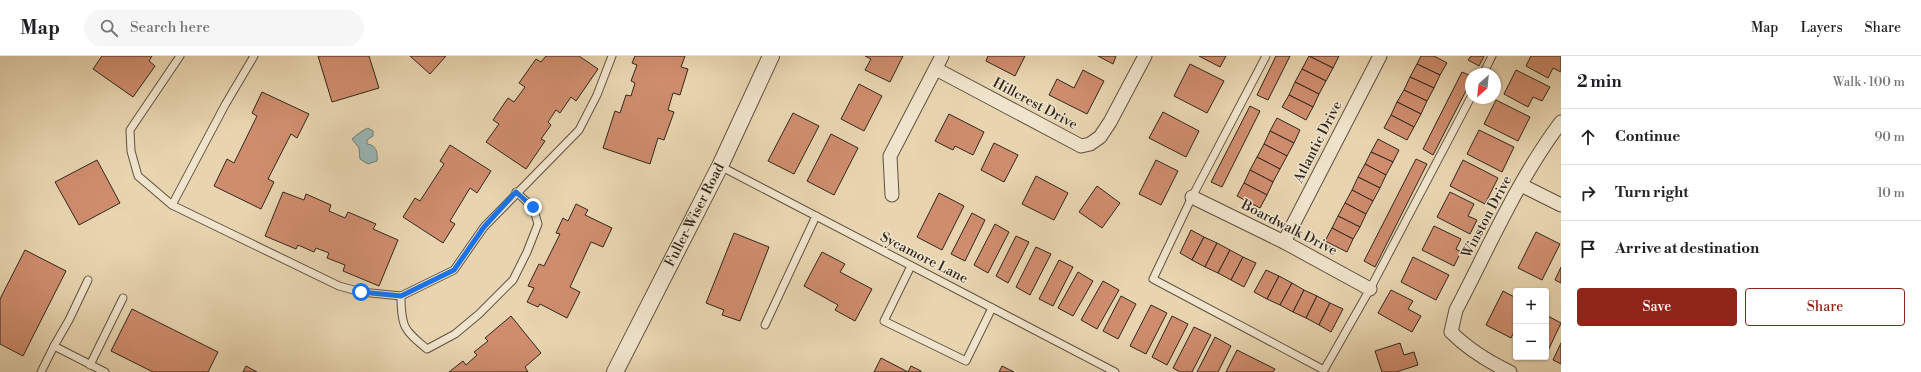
<!DOCTYPE html>
<meta charset="utf-8">
<style>
body{margin:0;font-family:"Libre Bodoni",serif;background:#f6f6f6;color:#202124}
.controls{position:absolute;right:12px;bottom:12px;display:grid;overflow:hidden;border-radius:4px;box-shadow:0 1px 3px #0004}
.controls button{width:36px;height:36px;display:grid;place-items:center;padding:0;border:0;border-bottom:1px solid #e0e0e0;background:#fff;color:#202124;font:20px sans-serif}
.compass{position:absolute;left:1465px;top:12px;width:36px;height:36px;border-radius:50%;background:#fff;box-shadow:0 1px 3px #0004;rotate:207deg}
.stop{position:absolute;width:12px;height:12px;margin:-9px;border:3px solid #1a73e8;border-radius:50%;background:#fff}
.stop.end{background:#1a73e8;border-color:#fff;box-shadow:0 1px 4px #0008}
.list{margin:0;padding:0;list-style:none}
h2{display:flex;justify-content:space-between;align-items:center;height:52px;margin:0;padding:0 16px;font-size:17px}
h2 small{font-size:13px;font-weight:400;color:#757577}
.list li{display:grid;grid-template-columns:26px 1fr auto;gap:12px;align-items:center;box-sizing:border-box;height:56px;padding:0 16px;border-top:1px solid #e0e0e0}
.list b{display:block;font-size:15px;white-space:nowrap}
.list em{font-size:13px;font-style:normal;color:#757577}
.actions{display:flex;gap:8px;padding:12px 16px}
.actions a{flex:1;padding:9px 0;border:1px solid #8f2418;border-radius:4px;text-align:center;font-size:14px;color:#8f2418}
.actions .main{background:#8f2418;color:#fff}
.icon{flex:none;width:22px;height:22px;fill:none;stroke:currentColor;stroke-width:2;stroke-linecap:round;stroke-linejoin:round}
.map{position:relative;flex:none;width:1561px;height:316px;overflow:hidden}
header{display:flex;align-items:center;gap:24px;box-sizing:border-box;height:56px;padding:0 20px;background:#fff;border-bottom:1px solid #e0e0e0}
header strong{font-size:19px}
nav{display:flex;gap:22px;margin-inline-start:auto;font-size:14px}
.search{width:280px;height:36px;background:#f6f6f6;display:flex;align-items:center;gap:10px;box-sizing:border-box;padding:0 14px;border-radius:22px;color:#757577;font-size:15px}
main{display:flex}
aside{flex:1;background:#fff}
.map>svg:first-child{display:block}
</style>
<header>
<strong>Map</strong>
<div class="search"><svg class="icon" aria-label="search" viewBox="0 0 24 24"><circle cx="10" cy="10" r="6"/><path d="M15 15l6 6"/></svg>Search here</div>
<nav><a>Map</a><a>Layers</a><a>Share</a></nav>
</header>
<main>
<div class="map">
<svg width="1561" height="316" viewBox="0 0 1561 316">
<rect width="100%" height="100%" fill="#e8d5b0"/>
<filter id="stains"><feTurbulence type="fractalNoise" baseFrequency=".005" numOctaves="4"/><feColorMatrix values="0 0 0 0 .2 0 0 0 0 .09 0 0 0 0 .02 0 0 0 .5 -.17"/></filter>
<radialGradient id="worn" r=".72"><stop offset=".6" stop-color="#630" stop-opacity="0"/><stop offset="1" stop-color="#630" stop-opacity=".3"/></radialGradient>
<path fill="#99b6b4" stroke="#6f7d78" d="M368 72 373 75V80L367 84V88C376 89 378 96 377 105L368 108 360 103 359 92 352 83C356 79 363 74 368 72Z"/>
<g fill="#cf8d6e" stroke="#31271d">
<polygon points="102,0 152,0 149,5 155,10 133,41 93,13"/>
<polygon points="318,0 369,0 379,32 332,46"/>
<polygon points="410,0 446,0 430,18"/>
<polygon points="546,0 579,0 598,13 576,45 571,41 560,57 556,54 548,66 551,69 541,83 545,85 526,113 486,86 499,68 493,64 508,42 514,46 525,31 519,27 536,3 541,6"/>
<polygon points="635,0 685,0 681,11 688,13 680,39 673,37 668,54 674,56 664,84 658,82 650,108 603,92 615,55 620,57 626,39 631,40 635,27 631,25 637,9 632,7"/>
<polygon points="865,0 903,0 890,26 865,14 871,3"/>
<polygon points="988,0 1025,0 1015,20 986,5"/>
<polygon points="1098,0 1116,0 1113,8"/>
<polygon points="1199,0 1226,0 1220,11"/>
<polygon points="1276,0 1290,0 1268,44 1257,39"/>
<polygon points="1309,0 1339,0 1333,12"/>
<polygon points="1309,0 1333,12 1326,25 1302,13"/>
<polygon points="1421,0 1434,0 1447,7 1440,19 1417,8"/>
<polygon points="1471,0 1484,0 1479,10 1468,4"/>
<polygon points="1531,0 1561,0 1561,16 1553,12 1548,22 1526,10"/>
<polygon points="1190,8 1224,25 1207,57 1174,40"/>
<polygon points="1417,8 1440,19 1434,32 1410,21"/>
<polygon points="1302,13 1326,25 1319,38 1295,26"/>
<polygon points="1083,14 1104,25 1087,58 1049,39 1057,23 1074,32"/>
<polygon points="1516,14 1550,31 1542,45 1533,41 1528,51 1504,38"/>
<polygon points="1462,16 1471,20 1471,25 1433,99 1423,93"/>
<polygon points="1410,21 1434,32 1427,45 1404,34"/>
<polygon points="1295,26 1319,38 1313,51 1289,39"/>
<polygon points="859,28 882,40 864,75 841,63"/>
<polygon points="1404,34 1427,45 1421,58 1397,46"/>
<polygon points="262,36 309,58 297,82 291,78 268,123 274,126 261,153 214,130 227,103 234,107 257,60 252,57"/>
<polygon points="1289,39 1313,51 1306,64 1282,51"/>
<polygon points="1496,44 1530,61 1518,85 1484,68"/>
<polygon points="1397,46 1421,58 1414,71 1391,59"/>
<polygon points="1250,50 1260,55 1222,131 1211,126"/>
<polygon points="1163,56 1199,75 1186,101 1149,82"/>
<polygon points="793,57 819,70 794,118 768,105"/>
<polygon points="949,58 984,76 973,99 955,90 953,94 935,85"/>
<polygon points="1391,59 1414,71 1407,84 1384,72"/>
<polygon points="1277,62 1300,74 1294,87 1270,75"/>
<polygon points="1479,74 1514,91 1502,116 1467,98"/>
<polygon points="1270,75 1294,87 1287,100 1264,88"/>
<polygon points="831,78 858,92 834,139 807,125"/>
<polygon points="1378,83 1399,94 1393,106 1371,96"/>
<polygon points="994,87 1018,99 1004,126 981,114"/>
<polygon points="1264,88 1287,100 1280,113 1257,101"/>
<polygon points="450,89 491,115 477,137 470,132 450,165 455,168 443,187 403,161 415,142 420,145 444,108 440,105"/>
<polygon points="1371,96 1393,106 1386,119 1365,108"/>
<polygon points="1257,101 1280,113 1273,126 1250,114"/>
<polygon points="1416,103 1427,108 1375,211 1364,205"/>
<polygon points="97,104 120,147 79,169 55,126"/>
<polygon points="1156,104 1178,115 1161,149 1139,138"/>
<polygon points="1463,104 1498,122 1485,148 1450,130"/>
<polygon points="1365,108 1386,119 1380,132 1358,121"/>
<polygon points="1250,114 1273,126 1267,139 1244,127"/>
<polygon points="1036,120 1068,137 1054,164 1022,148"/>
<polygon points="1358,121 1380,132 1373,145 1352,134"/>
<polygon points="1244,127 1267,139 1260,152 1237,140"/>
<polygon points="1097,130 1120,147 1102,172 1079,156"/>
<polygon points="1352,134 1373,145 1366,158 1345,147"/>
<polygon points="283,136 304,144 306,138 331,149 329,155 345,162 348,156 376,168 373,173 398,184 379,230 343,215 345,209 327,202 329,197 316,192 314,196 298,189 296,193 265,180"/>
<polygon points="1450,136 1474,148 1468,160 1477,164 1470,178 1437,161"/>
<polygon points="939,137 964,150 942,194 917,181"/>
<polygon points="1345,147 1366,158 1360,171 1338,160"/>
<polygon points="576,148 588,154 585,159 612,172 603,191 591,186 570,231 580,236 567,262 540,248 538,251 527,246 534,232 528,230 539,208 544,210 560,178 556,177 563,162 568,165"/>
<polygon points="972,157 985,164 965,205 951,198"/>
<polygon points="1338,160 1360,171 1353,183 1332,172"/>
<polygon points="995,168 1009,176 988,217 974,209"/>
<polygon points="1434,170 1461,183 1456,193 1461,196 1454,210 1422,194"/>
<polygon points="1332,172 1353,183 1347,196 1325,185"/>
<polygon points="1191,174 1204,181 1192,204 1180,197"/>
<polygon points="1536,176 1560,188 1542,224 1518,212"/>
<polygon points="734,177 769,191 740,265 722,259 724,254 706,247"/>
<polygon points="1016,180 1029,186 1008,227 996,220"/>
<polygon points="1204,181 1217,187 1205,211 1192,204"/>
<polygon points="1217,187 1230,194 1218,217 1205,211"/>
<polygon points="1036,191 1051,198 1030,239 1016,231"/>
<polygon points="25,194 66,215 23,300 0,288 0,243"/>
<polygon points="1230,194 1243,201 1231,224 1218,217"/>
<polygon points="822,196 845,208 840,216 872,233 855,265 835,254 838,249 804,230"/>
<polygon points="1243,201 1256,207 1244,231 1231,224"/>
<polygon points="1413,201 1449,219 1436,244 1401,226"/>
<polygon points="1059,204 1073,211 1053,250 1039,243"/>
<polygon points="1561,211 1561,227 1555,224"/>
<polygon points="1266,214 1279,220 1267,243 1254,236"/>
<polygon points="1078,216 1093,225 1073,260 1058,252"/>
<polygon points="1279,220 1292,227 1280,249 1267,243"/>
<polygon points="1103,225 1119,234 1097,273 1081,264"/>
<polygon points="1292,227 1304,234 1293,256 1280,249"/>
<polygon points="1304,234 1317,240 1306,262 1293,256"/>
<polygon points="1391,234 1413,245 1408,253 1421,260 1412,276 1378,257"/>
<polygon points="1503,235 1516,242 1516,272 1511,282 1486,269"/>
<polygon points="1121,240 1136,248 1118,283 1103,275"/>
<polygon points="1317,240 1330,247 1319,269 1306,262"/>
<polygon points="1330,247 1343,253 1331,276 1319,269"/>
<polygon points="1151,249 1167,257 1146,298 1130,290"/>
<polygon points="132,253 218,296 208,316 153,316 111,295"/>
<polygon points="1546,259 1561,267 1546,299"/>
<polygon points="511,260 541,297 525,311 528,316 449,316 463,305 466,309 477,299 474,296 488,285 485,282"/>
<polygon points="1172,260 1188,268 1167,309 1152,301"/>
<polygon points="1194,271 1211,279 1192,316 1180,316 1173,312"/>
<polygon points="1215,281 1231,290 1218,316 1197,316"/>
<polygon points="1400,287 1404,299 1414,296 1418,309 1396,316 1382,316 1375,295"/>
<polygon points="1561,287 1561,308 1553,304"/>
<polygon points="1237,294 1275,313 1273,316 1226,316"/>
<polygon points="881,302 908,316 911,310 921,315 921,316 874,316"/>
<polygon points="246,310 257,316 243,316"/>
<polygon points="1002,310 1014,316 999,316"/>
</g>
<g fill="none" stroke-linecap="round" stroke-linejoin="round">
<g stroke="#5f5242" stroke-width="9">
<g id="service">
<polyline points="180,0 130,74 131,95 138,120 172,149 339,230 361,236 401,240 454,214 484,171 579,74 597,39 612,0"/>
<polyline points="1266,0 1192,141 1153,223 1324,314 1370,233 1471,41"/>
<polyline points="1483,18 1492,0"/>
<polyline points="720,110 1115,316"/>
<polyline points="172,149 225,49 254,0"/>
<polyline points="911,210 884,265 966,305 992,252"/>
<path d="M401 240C401 271 404 274 427 293L455 278 479 258 513 224 527 196 538 168 533 151 516 136"/>
<polyline points="765,269 816,160"/>
<polyline points="54,290 69,264 88,224"/>
<polyline points="90,309 123,242"/>
<polyline points="41,316 54,290 105,316"/>
</g>
</g>
<g stroke="#5f5242" stroke-width="15">
<g id="minor">
<polyline points="936,13 1081,90 1090,88 1100,81 1110,66 1145,0"/>
<polyline points="1521,129 1561,149"/>
<polyline points="892,139 890,100 942,0"/>
<polyline points="1192,141 1284,186 1370,233"/>
<polyline points="1284,186 1380,0"/>
<path d="M1510 316C1487 305 1469 294 1451 276L1456 254C1489 191 1518 123 1561 66"/>
</g>
</g>
<g stroke="#5f5242" stroke-width="18">
<g id="tertiary">
<path id="s1" d="M615 316 720 110 771 0"/>
</g>
</g>
<use href="#service" stroke="#f0e4cc" stroke-width="7"/>
<use href="#minor" stroke="#f0e4cc" stroke-width="13"/>
<use href="#tertiary" stroke="#f0e4cc" stroke-width="16"/>
</g>
<g fill="none" stroke-linecap="round" stroke-linejoin="round">
<polyline stroke="#1a73e8" stroke-width="5" points="361,236 401,240 454,214 484,171 516,136 533,151"/>
</g>
<g text-anchor="middle" dominant-baseline="central" stroke-width="3" stroke-linejoin="round" paint-order="stroke">
<g font-size="14" fill="#31271d" stroke="#f0e4cc">
<text transform="translate(1035 48) rotate(28)">Hillcrest Drive</text>
<text transform="translate(1318 86) rotate(-63)">Atlantic Drive</text>
<text stroke="none"><textPath href="#s1" startOffset="176">Fuller-Wiser Road</textPath></text>
<text transform="translate(1487 161) rotate(-62)">Winston Drive</text>
<text transform="translate(1289 172) rotate(27)">Boardwalk Drive</text>
<text transform="translate(924 202) rotate(27)">Sycamore Lane</text>
</g>
</g>
<rect width="100%" height="100%" filter="url(#stains)"/>
<rect width="100%" height="100%" fill="url(#worn)"/>
</svg>
<div class="controls">
<button>+</button>
<button>−</button>
</div>
<svg class="compass" viewBox="-18 -18 36 36"><path d="M0-13l5 13h-10z" fill="#e53935"/><path d="M0 13l5-13h-10z" fill="#757577"/></svg>
<div class="stop" style="left:361px;top:236px"></div>
<div class="stop end" style="left:533px;top:151px"></div>
</div>
<aside>
<h2>2 min<small>Walk · 100 m</small></h2>
<ul class="list">
<li><svg class="icon" aria-label="ahead" viewBox="0 0 24 24"><path d="M12 20V5M6 11l6-6 6 6"/></svg><div><b>Continue</b></div><em>90 m</em></li>
<li><svg class="icon" aria-label="right" viewBox="0 0 24 24"><path d="M7 20v-9h11M14 6l5 5-5 5"/></svg><div><b>Turn right</b></div><em>10 m</em></li>
<li><svg class="icon" aria-label="arrive" viewBox="0 0 24 24"><path d="M6 21V4h12l-3 4 3 4H6"/></svg><div><b>Arrive at destination</b></div></li>
</ul>
<div class="actions"><a class="main">Save</a><a>Share</a></div>
</aside>
</main>
